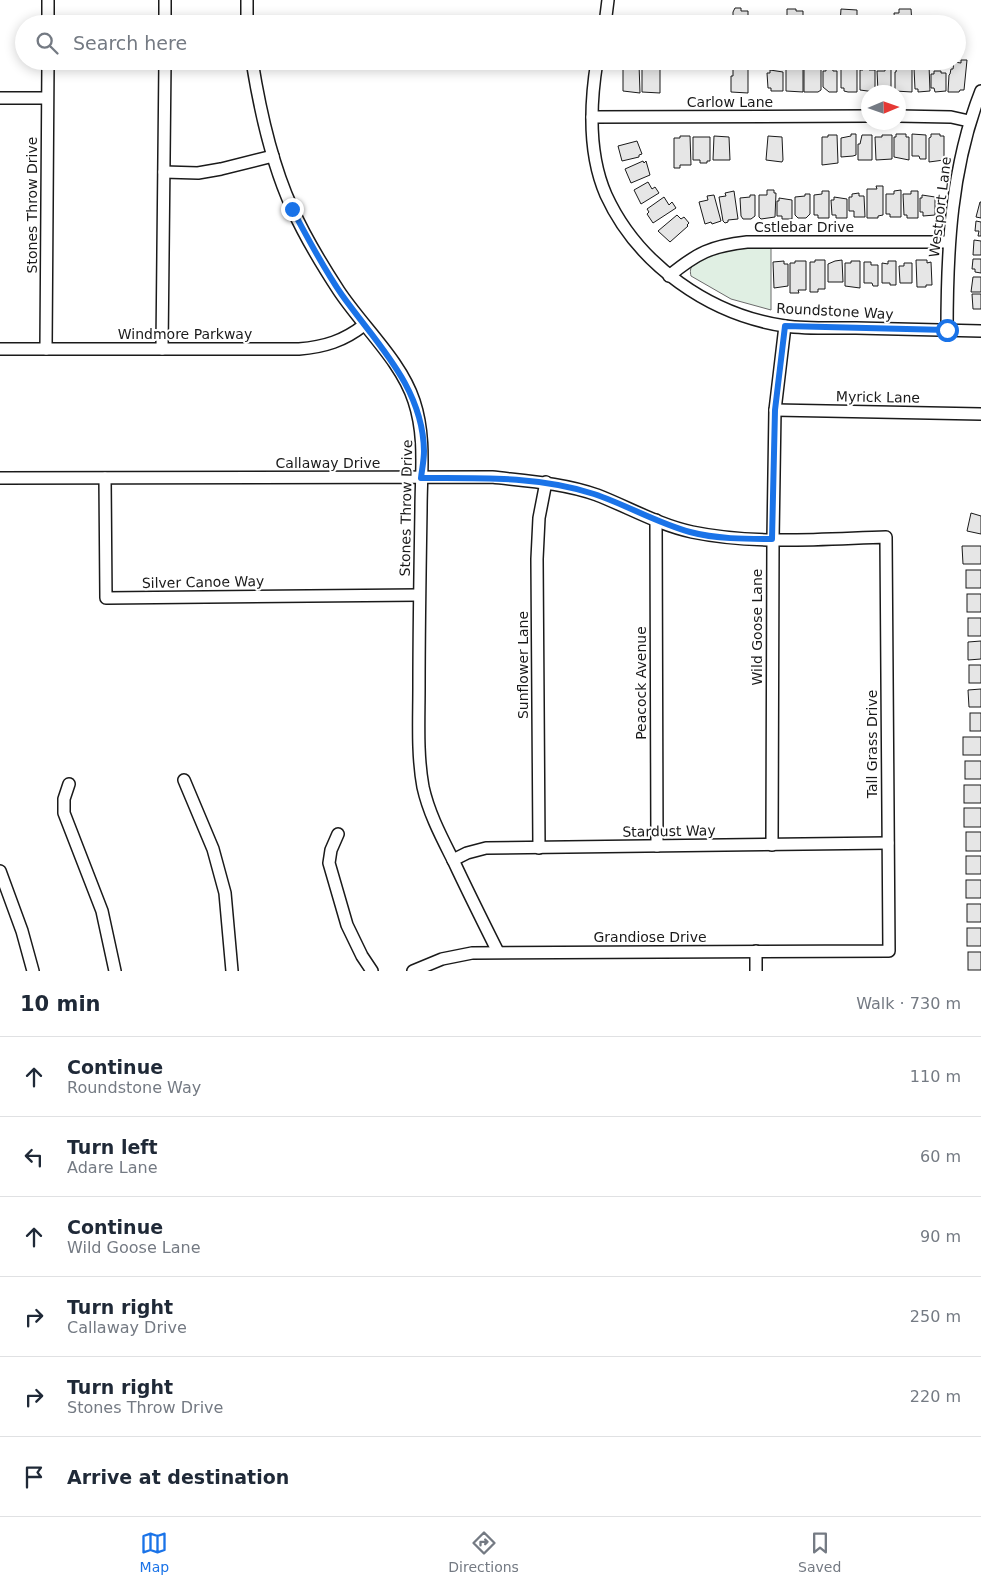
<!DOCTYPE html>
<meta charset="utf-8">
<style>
body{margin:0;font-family:"DejaVu Sans",sans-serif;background:#f2f2f3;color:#1f2937}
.compass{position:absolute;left:861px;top:85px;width:45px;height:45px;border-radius:50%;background:#fff;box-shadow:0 2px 12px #0003;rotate:88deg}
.stop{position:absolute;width:15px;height:15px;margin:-11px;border:4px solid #1a73e8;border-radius:50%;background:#fff}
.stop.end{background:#1a73e8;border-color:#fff;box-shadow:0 1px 5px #0008}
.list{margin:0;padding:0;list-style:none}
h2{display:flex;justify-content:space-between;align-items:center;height:65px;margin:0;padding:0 20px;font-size:21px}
h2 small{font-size:16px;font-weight:400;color:#747a83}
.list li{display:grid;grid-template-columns:32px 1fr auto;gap:15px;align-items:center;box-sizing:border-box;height:80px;padding:0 20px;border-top:1px solid #e0e1e3}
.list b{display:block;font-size:19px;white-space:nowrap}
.list p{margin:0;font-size:16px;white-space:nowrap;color:#747a83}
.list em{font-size:16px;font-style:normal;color:#747a83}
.icon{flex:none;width:28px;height:28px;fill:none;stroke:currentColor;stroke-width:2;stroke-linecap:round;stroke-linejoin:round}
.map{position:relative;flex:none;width:981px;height:971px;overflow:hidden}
.search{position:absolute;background:#fff;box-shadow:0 2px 12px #0003;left:15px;right:15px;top:15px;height:55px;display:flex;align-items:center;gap:12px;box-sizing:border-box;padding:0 18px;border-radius:28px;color:#747a83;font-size:19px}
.sheet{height:545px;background:#fff}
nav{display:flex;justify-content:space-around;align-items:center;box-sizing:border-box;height:70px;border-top:1px solid #e0e1e3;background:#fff;font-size:14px;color:#747a83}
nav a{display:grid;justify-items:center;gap:2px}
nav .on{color:#1a73e8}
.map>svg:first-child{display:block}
</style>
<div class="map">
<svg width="981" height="971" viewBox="0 0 981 971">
<rect width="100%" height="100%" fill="#fff"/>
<path fill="#e0efe3" stroke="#6a6a6a" d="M744 248H771V310L731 299 691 276C690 272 690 268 693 265 703 255 730 250 744 248Z"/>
<g fill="#e6e6e6" stroke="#1a1a1a">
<polygon points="735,8 741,8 741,11 748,11 748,24 733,24 733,12"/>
<polygon points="787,9 796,9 796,11 803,11 803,24 787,24"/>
<polygon points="841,9 857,10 857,24 840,24"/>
<polygon points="899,9 911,9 912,24 895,24 894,13 899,13"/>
<polygon points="961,60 967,60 964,90 960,90 959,92 948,92 949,75 950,74 951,69 953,69 954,62 961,63"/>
<polygon points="631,61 631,64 639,64 640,93 623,91 623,62"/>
<polygon points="814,63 821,63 821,90 818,92 804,92 804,66 814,66"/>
<polygon points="897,64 905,64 905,67 912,67 912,92 895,91 895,72 896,72"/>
<polygon points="736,65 741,65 741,69 748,69 748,93 731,92 731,76 733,76 733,69"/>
<polygon points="796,65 803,65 803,92 786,91 786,69 796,69"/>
<polygon points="850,65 857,65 857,92 848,92 844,91 844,88 841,88 841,68 850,68"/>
<polygon points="922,65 929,65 930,91 918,92 918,89 915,89 914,68 922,68"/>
<polygon points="653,66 660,66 660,93 642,92 642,69 653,69"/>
<polygon points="832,67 833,71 837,71 837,92 829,92 823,87 823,71 826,71 826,68"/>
<polygon points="863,67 869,67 869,70 875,70 875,92 860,90 860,70 863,70"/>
<polygon points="885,68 891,68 891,92 878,91 877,71 885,71"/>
<polygon points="770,70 783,72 783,91 771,91 771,88 768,88 767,73 770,73"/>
<polygon points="934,71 941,71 941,73 946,73 946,91 935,92 934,88 931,88 931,74 934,74"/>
<polygon points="851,134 856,134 856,155 853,156 841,157 841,138 851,136"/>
<polygon points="896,134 906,134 906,137 909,137 909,160 894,157 894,137 896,137"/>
<polygon points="912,134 926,135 926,159 920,159 919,156 912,156"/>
<polygon points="931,134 940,134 940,136 944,136 944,160 929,162 929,138 931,137"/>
<polygon points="828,135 837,135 838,163 822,165 822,137 828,137"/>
<polygon points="862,135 872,135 872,160 858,160 858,144 860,144"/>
<polygon points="882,135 892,135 892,159 876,160 875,137 882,137"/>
<polygon points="680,136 690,136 691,165 680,165 680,168 674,168 674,138 680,138"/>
<polygon points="714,136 729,137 730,160 713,160"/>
<polygon points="768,136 782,137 783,160 782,162 766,160"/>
<polygon points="693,137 710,137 710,161 707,161 707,163 700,163 700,160 693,160"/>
<polygon points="637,141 642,154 639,155 639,157 622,161 618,146"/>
<polygon points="643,161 644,163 646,161 650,175 631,183 625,169"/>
<polygon points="648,182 652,189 655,187 659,193 641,204 634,190"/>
<polygon points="876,186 883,186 883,215 878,216 878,218 867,218 867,189 877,189"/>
<polygon points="767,190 774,190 774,193 776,193 775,217 761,219 759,217 759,195 767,195"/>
<polygon points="901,190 901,217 890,217 890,214 886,214 886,194 894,194 894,191"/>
<polygon points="734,191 738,219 728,220 728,222 725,223 723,221 719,197 726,196 725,193"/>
<polygon points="822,191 829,191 829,218 818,218 818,215 814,215 814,195 822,194"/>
<polygon points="911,191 918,191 918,218 907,218 907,215 904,215 903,194 911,194"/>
<polygon points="859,193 859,196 864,196 865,217 854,217 854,211 849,211 849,197 852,197 852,194"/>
<polygon points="805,194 810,194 810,214 806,218 798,218 795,215 795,197 805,196"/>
<polygon points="714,195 721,221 712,224 711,222 705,224 699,202 708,200 707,196"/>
<polygon points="750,195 755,195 755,216 751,219 743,219 741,216 740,198 750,197"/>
<polygon points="922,195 935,197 935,215 923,216 923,212 920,212 920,198 922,198"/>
<polygon points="664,197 669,205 672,202 676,208 653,223 647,214 649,212 647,209"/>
<polygon points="834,197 847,199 847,218 836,218 836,215 832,215 831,200 834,200"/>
<polygon points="779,198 792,200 792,219 782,219 782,216 777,216 777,201 779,201"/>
<polygon points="980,202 981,202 981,218 976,217"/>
<polygon points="677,215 681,219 684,217 689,223 687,225 688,226 670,242 658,231"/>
<polygon points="976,221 981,222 981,236 978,236 979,231 975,231"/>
<polygon points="974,240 981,241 981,255 973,255"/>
<polygon points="973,259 981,259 981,273 975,272 975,269 972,269"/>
<polygon points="815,260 825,260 825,289 818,289 818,292 810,292 810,262 815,262"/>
<polygon points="842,260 843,282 828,282 828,264 835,261"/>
<polygon points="916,260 927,260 927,263 931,262 932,285 926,285 926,287 917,287"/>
<polygon points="784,261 784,264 788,264 788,286 774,288 773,262"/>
<polygon points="795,261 806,261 806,290 798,290 799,293 790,293 790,263 795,263"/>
<polygon points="851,261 860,261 860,288 845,286 845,263 851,263"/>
<polygon points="888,261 896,261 896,285 890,285 890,283 882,283 882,263 888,264"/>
<polygon points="864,262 871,262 871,265 878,265 878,286 873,286 872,283 864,283"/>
<polygon points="904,263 912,263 912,283 900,283 899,266 904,266"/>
<polygon points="973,277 981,277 981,292 971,292"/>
<polygon points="972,294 981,294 981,309 973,309"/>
<polygon points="971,513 981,516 981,534 967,531"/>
<polygon points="962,546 981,546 981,564 963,564"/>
<rect x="966" y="570" width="15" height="18"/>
<rect x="967" y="594" width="14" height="18"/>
<rect x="968" y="618" width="13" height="18"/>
<polygon points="981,641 981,659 968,660 968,642"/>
<rect x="969" y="665" width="12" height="18"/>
<polygon points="981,689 981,707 969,707 968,690"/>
<rect x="970" y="713" width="11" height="18"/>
<rect x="963" y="737" width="18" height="18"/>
<rect x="965" y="761" width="16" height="18"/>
<rect x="964" y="785" width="17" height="18"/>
<rect x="964" y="808" width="17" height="19"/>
<rect x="966" y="832" width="15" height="19"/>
<rect x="966" y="856" width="15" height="18"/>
<rect x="966" y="880" width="15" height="18"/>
<rect x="967" y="904" width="14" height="18"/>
<rect x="967" y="928" width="14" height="18"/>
<rect x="968" y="952" width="13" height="18"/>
</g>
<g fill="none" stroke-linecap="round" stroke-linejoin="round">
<g stroke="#1a1a1a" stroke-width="14">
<g id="minor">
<polyline points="247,0 247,24"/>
<polyline points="48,24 48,0"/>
<polyline points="165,24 165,0"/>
<polyline points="605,24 608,0"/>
<path d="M252 61C260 111 271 162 292 208 305 237 322 265 339 291 363 327 401 361 414 401 426 437 421 473 421 510 420 569 419 628 419 687 419 720 417 754 423 787 429 814 442 838 454 862 468 892 483 922 498 952"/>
<path d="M597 61C590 104 588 154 606 195 638 265 710 315 785 326 808 329 833 328 856 328 898 329 939 330 981 331"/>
<polyline points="0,98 47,98"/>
<polyline points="898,116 951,117 969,121"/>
<polyline points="592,117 868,116"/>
<polyline points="164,172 198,173 221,169 273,156"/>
<path d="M669 276C697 253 711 246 747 242H948"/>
<path d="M947 330C947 249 951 167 981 91"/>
<path d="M0 349H299C324 347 344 341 364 325"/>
<polyline points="46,349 48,61"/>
<polyline points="162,349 165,61"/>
<polyline points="775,410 981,414"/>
<path d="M0 478 492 477C527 481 563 483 597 495 628 507 659 525 692 532 755 545 822 539 886 537L889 951 472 953 442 959 413 971"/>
<polyline points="105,478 106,598 419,595"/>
<polyline points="656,520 657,846"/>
<polyline points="184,780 213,849 225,893 232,971"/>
<polyline points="69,784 64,799 64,813 102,911 115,971"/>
<polyline points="338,834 331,850 329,863 347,925 362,956 372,971"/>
<polyline points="772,845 773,539 775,410 785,326"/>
<polyline points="539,848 537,559 539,518 546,482"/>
<polyline points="453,860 467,853 486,848 888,843"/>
<polyline points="0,871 22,931 33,971"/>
<polyline points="756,951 756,971"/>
</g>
</g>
<use href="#minor" stroke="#fff" stroke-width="11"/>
</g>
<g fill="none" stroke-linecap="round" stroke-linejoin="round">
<path stroke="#1a73e8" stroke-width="6" d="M292 209C308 238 323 268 342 295 376 343 423 387 424 451 424 460 422 469 421 478 480 478 538 476 594 494 627 505 657 523 690 532 716 539 745 539 772 539L775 410 785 326 947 330"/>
</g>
<g text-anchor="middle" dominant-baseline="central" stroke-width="4" stroke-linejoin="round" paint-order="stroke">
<g font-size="14" fill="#1a1a1a" stroke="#fff">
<text x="730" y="102">Carlow Lane</text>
<text transform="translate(32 205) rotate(-90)">Stones Throw Drive</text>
<text transform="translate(940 207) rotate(-83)">Westport Lane</text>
<text x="804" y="227">Cstlebar Drive</text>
<text transform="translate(835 311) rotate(3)">Roundstone Way</text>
<text x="185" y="334">Windmore Parkway</text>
<text transform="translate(878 397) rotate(1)">Myrick Lane</text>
<text x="328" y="463">Callaway Drive</text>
<text transform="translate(406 508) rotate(-89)">Stones Throw Drive</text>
<text transform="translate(203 582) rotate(-1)">Silver Canoe Way</text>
<text transform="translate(757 627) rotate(-90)">Wild Goose Lane</text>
<text transform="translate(523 665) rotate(-90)">Sunflower Lane</text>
<text transform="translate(641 683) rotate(-90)">Peacock Avenue</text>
<text transform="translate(872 744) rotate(-90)">Tall Grass Drive</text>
<text transform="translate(669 831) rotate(-1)">Stardust Way</text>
<text x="650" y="937">Grandiose Drive</text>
</g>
</g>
</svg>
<svg class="compass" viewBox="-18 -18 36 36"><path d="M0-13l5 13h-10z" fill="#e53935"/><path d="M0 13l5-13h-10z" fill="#747a83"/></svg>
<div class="stop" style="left:947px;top:330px"></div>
<div class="stop end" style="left:292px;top:209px"></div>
<div class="search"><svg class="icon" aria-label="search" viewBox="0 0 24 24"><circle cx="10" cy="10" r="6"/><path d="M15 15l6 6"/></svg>Search here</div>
</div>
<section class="sheet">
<h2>10 min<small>Walk · 730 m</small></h2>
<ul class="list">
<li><svg class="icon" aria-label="ahead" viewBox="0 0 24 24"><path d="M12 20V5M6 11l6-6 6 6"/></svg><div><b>Continue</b><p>Roundstone Way</p></div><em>110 m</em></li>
<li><svg class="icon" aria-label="left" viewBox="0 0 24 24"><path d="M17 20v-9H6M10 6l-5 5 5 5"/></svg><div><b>Turn left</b><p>Adare Lane</p></div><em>60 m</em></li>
<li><svg class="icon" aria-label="ahead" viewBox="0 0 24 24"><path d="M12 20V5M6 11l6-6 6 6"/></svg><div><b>Continue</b><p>Wild Goose Lane</p></div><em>90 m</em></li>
<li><svg class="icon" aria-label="right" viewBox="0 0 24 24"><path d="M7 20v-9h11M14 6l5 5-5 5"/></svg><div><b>Turn right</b><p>Callaway Drive</p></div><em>250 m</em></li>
<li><svg class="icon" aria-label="right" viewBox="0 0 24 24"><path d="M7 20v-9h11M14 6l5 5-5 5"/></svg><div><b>Turn right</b><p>Stones Throw Drive</p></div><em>220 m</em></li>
<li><svg class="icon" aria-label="arrive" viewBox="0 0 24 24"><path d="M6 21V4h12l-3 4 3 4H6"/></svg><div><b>Arrive at destination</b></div></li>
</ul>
</section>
<nav>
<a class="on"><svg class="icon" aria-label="map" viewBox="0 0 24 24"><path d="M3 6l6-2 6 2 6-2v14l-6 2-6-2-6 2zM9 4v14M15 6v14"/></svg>Map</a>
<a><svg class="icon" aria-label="directions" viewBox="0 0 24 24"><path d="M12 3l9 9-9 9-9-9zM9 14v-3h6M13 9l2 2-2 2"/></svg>Directions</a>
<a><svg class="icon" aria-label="saved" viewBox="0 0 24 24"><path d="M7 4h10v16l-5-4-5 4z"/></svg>Saved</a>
</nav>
